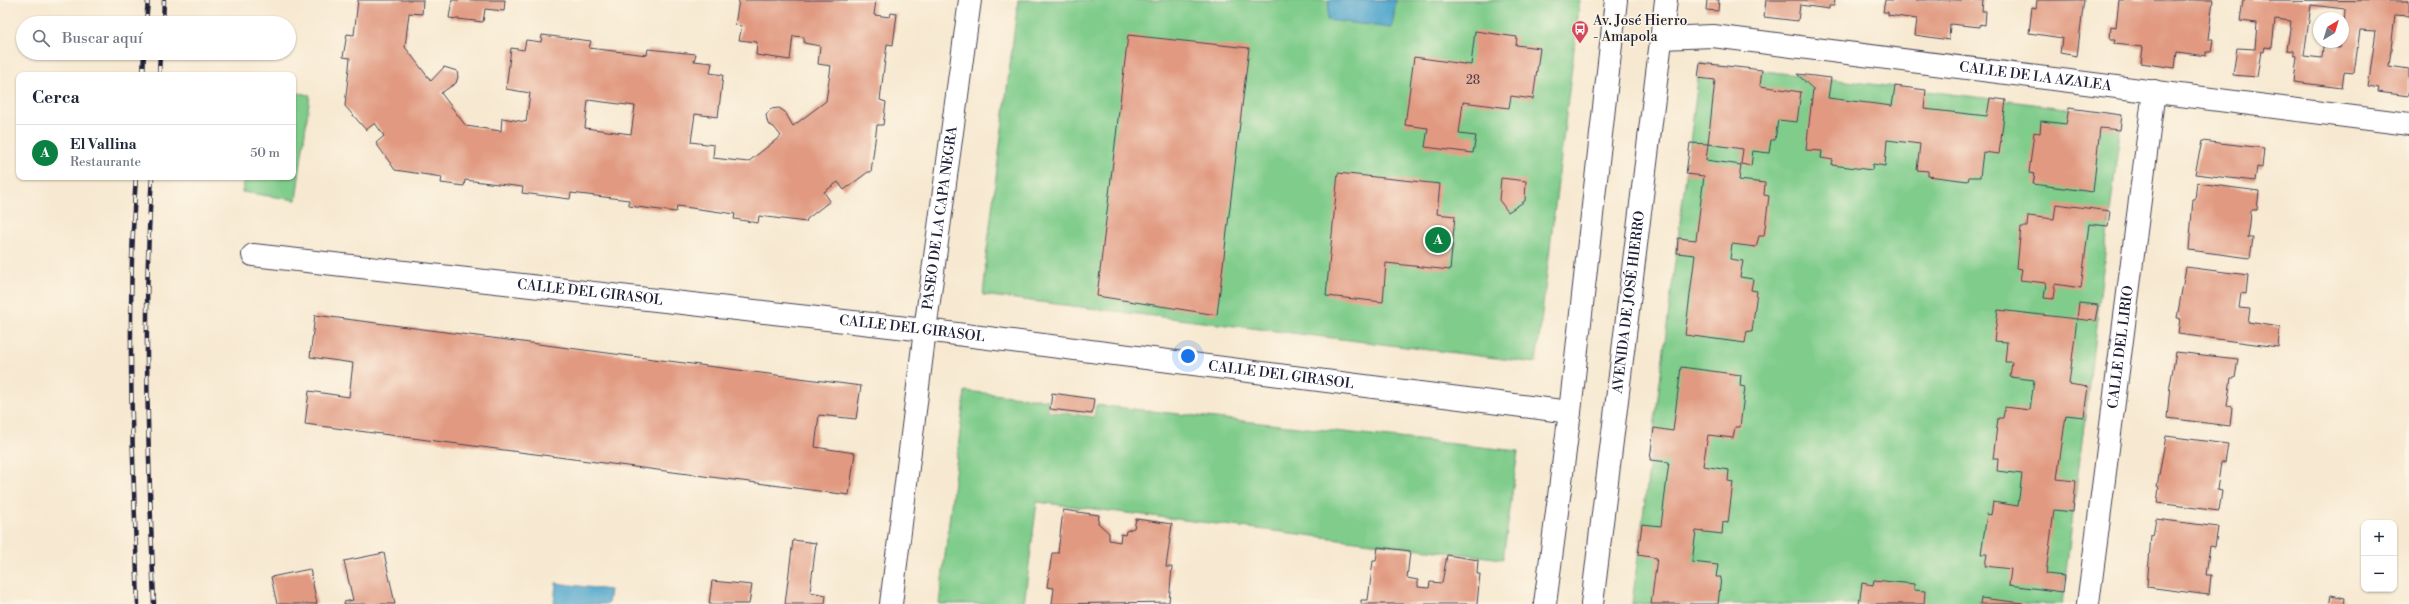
<!DOCTYPE html>
<html lang="es">
<meta charset="utf-8">
<style>
body{margin:0;font-family:"Libre Bodoni",serif;background:#f2f2f3;color:#1f2937}
.controls{position:absolute;right:12px;bottom:12px;display:grid;overflow:hidden;border-radius:8px;box-shadow:0 1px 3px #0004}
.controls button{width:36px;height:36px;display:grid;place-items:center;padding:0;border:0;border-bottom:1px solid #e0e1e3;background:#fff;color:#1f2937;font:20px sans-serif}
.compass{position:absolute;left:2313px;top:12px;width:36px;height:36px;border-radius:50%;background:#fff;box-shadow:0 1px 3px #0004;rotate:38deg}
.you{position:absolute;left:1188px;top:356px;width:14px;height:14px;margin:-10px;border:3px solid #fff;border-radius:50%;background:#1a73e8;box-shadow:0 0 0 6px #1a73e833}
.badge{display:grid;place-items:center;width:26px;height:26px;border-radius:50%;background:#0b8043;color:#fff;font-size:13px;font-weight:700}
.pin{position:absolute;translate:-50% -50%;border:2px solid #fff;box-shadow:0 1px 4px #0006}
.list{margin:0;padding:0;list-style:none}
h2{display:flex;justify-content:space-between;align-items:center;height:52px;margin:0;padding:0 16px;font-size:17px}
h2 small{font-size:13px;font-weight:400;color:#747a83}
.list li{display:grid;grid-template-columns:26px 1fr auto;gap:12px;align-items:center;box-sizing:border-box;height:56px;padding:0 16px;border-top:1px solid #e0e1e3}
.list b{display:block;font-size:15px;white-space:nowrap}
.list p{margin:0;font-size:13px;white-space:nowrap;color:#747a83}
.list em{font-size:13px;font-style:normal;color:#747a83}
.icon{flex:none;width:22px;height:22px;fill:none;stroke:currentColor;stroke-width:2;stroke-linecap:round;stroke-linejoin:round}
.map{position:relative;flex:none;width:2409px;height:604px;overflow:hidden}
.search{position:absolute;background:#fff;box-shadow:0 1px 3px #0004;left:16px;top:16px;width:280px;height:44px;display:flex;align-items:center;gap:10px;box-sizing:border-box;padding:0 14px;border-radius:22px;color:#747a83;font-size:15px}
.panel{position:absolute;background:#fff;box-shadow:0 1px 3px #0004;left:16px;top:72px;width:280px;height:108px;border-radius:8px}
.map>svg:first-child{display:block}
</style>
<div class="map">
<svg width="2409" height="604" viewBox="0 0 2409 604">
<rect width="100%" height="100%" fill="#fcf5e5"/>
<filter id="ink" filterUnits="userSpaceOnUse"><feTurbulence type="fractalNoise" baseFrequency=".025" numOctaves="2"/><feDisplacementMap in="SourceGraphic" scale="8" xChannelSelector="R" yChannelSelector="G"/><feConvolveMatrix kernelMatrix="1 2 1 2 8 2 1 2 1" color-interpolation-filters="sRGB"/></filter>
<filter id="wash" filterUnits="userSpaceOnUse"><feTurbulence type="fractalNoise" baseFrequency=".012" numOctaves="4" result="noise"/><feDisplacementMap in="SourceGraphic" scale="16" xChannelSelector="R" yChannelSelector="G"/><feGaussianBlur stdDeviation="0.9" result="paint"/><feColorMatrix in="noise" values="0 0 0 0 0 0 0 0 0 0 0 0 0 0 0 0 0 1.4 0 .05"/><feComposite in="paint" operator="in"/></filter>
<g filter="url(#wash)">
<rect width="100%" height="100%" fill="#f7e9d1"/>
<g fill="#7fcc8b" stroke="#507763">
<polygon points="1018,0 1580,0 1536,363 983,295 986,266 985,266"/>
<polygon points="1700,63 2122,115 2062,604 1632,604"/>
<polygon points="293,92 310,95 296,200 242,192 245,177 293,177"/>
<polygon points="965,391 1048,400 1047,411 1094,417 1096,405 1518,451 1503,559 1037,502 1024,604 939,604"/>
</g>
<g fill="#50a6cc" stroke="#396484">
<polygon points="1329,0 1396,0 1392,28 1327,20"/>
<polygon points="556,583 610,590 608,604 554,604"/>
</g>
<g id="blocks">
<g fill="#e19a81" fill-rule="evenodd">
<path d="M358 0H423L422 14 409 13 405 47 431 81 444 67 457 71 458 77 456 83 441 93 466 126 501 131 502 118 526 122 530 93 506 89 511 48 524 50 526 40 541 42 542 35 591 41 589 48 647 55 648 49 696 54 694 61 712 63 710 73 723 75 718 117 695 114 691 142 714 145 713 158 748 162 781 136 774 127 768 124 766 115 771 109 779 108 785 112 793 126 826 101 831 66 818 64 820 46 804 43V37L793 36 790 60 756 55 757 42 739 40 742 26 735 25 739 0H876L874 15 890 17 891 13 897 14 893 45 887 44 880 100 886 102 883 125H877L871 172H868L844 190 838 182 824 192 830 201 807 219 806 222 759 216 758 223 734 219 735 214 677 206 676 212 629 206V200L571 193 570 199 522 193 523 187 465 180 464 186 441 183 442 177 395 170 376 143 384 136 375 123 366 130 345 106 350 58 343 57 347 34 354 35ZM588 100 635 106 631 134 585 128Z"/>
<polygon points="452,0 505,0 504,11 485,9 483,22 449,18"/>
<polygon points="1707,0 1719,0 1718,11 1706,10"/>
<polygon points="1766,0 1835,0 1834,6 1829,6 1829,9 1800,5 1798,21 1764,17"/>
<polygon points="1885,0 1983,0 1982,11 1986,11 1985,25 1980,24 1980,27 1950,24 1949,40 1915,35 1917,19 1888,15 1888,12 1883,12"/>
<polygon points="2037,0 2084,0 2077,56 2060,53 2062,38 2029,33 2032,7 2036,8"/>
<polygon points="2119,0 2213,0 2208,39 2213,39 2211,52 2206,52 2206,56 2177,52 2175,68 2141,63 2143,47 2114,44 2115,40 2110,40 2111,26 2116,27"/>
<path d="M2243 0 2409 1V16L2395 15 2389 66 2409 69V96L2378 92 2379 88 2368 86 2376 31 2360 30 2354 73 2344 72 2342 88 2294 82 2297 56 2294 55V51L2287 50 2291 21 2275 19 2272 48 2265 47 2264 52 2261 51 2257 77 2233 75 2237 48 2255 49 2257 23 2240 21ZM2311 5 2345 9 2343 42H2341L2340 48 2323 46 2322 58 2304 56Z"/>
<polygon points="1475,31 1517,37 1516,45 1540,48 1533,99 1511,96 1509,108 1463,102 1459,134 1476,136 1473,153 1425,147 1428,128 1405,125 1414,57 1471,65"/>
<polygon points="1128,35 1249,48 1217,315 1097,296"/>
<polygon points="1700,63 1762,70 1760,86 1801,92 1797,122 1778,120 1775,140 1771,140 1769,153 1753,151 1751,166 1741,164 1743,149 1708,144 1715,80 1698,78"/>
<polygon points="1797,74 1831,78 1828,98 1892,106 1895,86 1926,90 1924,109 1987,116 1990,98 2006,100 1999,154 1983,152 1980,177 1969,177 1968,181 1928,176 1928,171 1917,170 1920,144 1887,140 1885,166 1873,164 1872,170 1832,165 1833,160 1821,158 1822,151 1806,150 1813,89"/>
<polygon points="2069,108 2122,115 2120,130 2100,128 2093,192 2033,184 2035,174 2029,173 2034,132 2040,133 2041,121 2066,124"/>
<polygon points="2202,141 2264,148 2262,168 2257,167 2255,181 2195,174"/>
<polygon points="1690,143 1708,144 1706,160 1741,165 1739,180 1765,183 1764,195 1769,196 1764,236 1759,236 1756,247 1732,244 1730,259 1743,261 1740,277 1753,279 1751,290 1757,291 1752,332 1747,331 1745,343 1685,335 1695,255 1677,253 1678,238 1696,240 1704,176 1686,174"/>
<polygon points="1338,173 1440,184 1437,214 1455,216 1450,270 1386,263 1383,302 1326,296"/>
<polygon points="1501,178 1526,181 1525,201 1508,212 1499,200"/>
<polygon points="2197,183 2259,191 2257,210 2251,210 2250,224 2248,238 2253,238 2250,258 2189,250 2193,199 2195,199"/>
<polygon points="2056,204 2110,211 2108,226 2089,224 2081,288 2055,284 2053,299 2044,298 2046,283 2020,280 2022,269 2017,268 2021,227 2027,227 2028,216 2054,219"/>
<polygon points="2186,267 2248,275 2246,294 2241,293 2239,308 2250,309 2248,322 2280,327 2278,347 2178,334 2180,318 2177,318"/>
<polygon points="2079,303 2098,305 2095,321 2077,319"/>
<polygon points="1998,310 2077,319 2069,384 2088,387 2086,401 2084,417 2066,415 2057,479 2076,481 2073,512 2054,510 2046,574 2065,576 2063,592 2009,585 2011,569 1985,566 1987,554 1981,554 1987,514 1991,515 1993,502 2018,506 2022,474 1997,471 1998,459 1993,459 1998,418 2003,418 2005,407 2030,410 2034,380 2010,377 2012,362 2005,362 2007,342 1994,341"/>
<polygon points="315,315 861,386 856,419 819,415 815,447 855,453 849,495 305,424 309,391 349,397 353,363 310,357"/>
<polygon points="2176,352 2238,359 2235,378 2231,378 2227,406 2232,407 2230,426 2167,418 2170,385"/>
<polygon points="1681,367 1741,375 1740,386 1745,387 1740,427 1735,427 1733,438 1708,435 1703,466 1729,470 1728,481 1733,482 1728,523 1723,522 1722,534 1696,531 1692,562 1718,565 1716,577 1721,577 1718,604 1651,604 1657,558 1638,555 1642,524 1661,526 1669,462 1650,460 1652,443 1654,428 1673,431"/>
<polygon points="1052,393 1094,399 1092,414 1050,409"/>
<polygon points="2166,436 2228,444 2225,463 2221,462 2217,490 2222,491 2219,511 2157,503 2159,487 2157,486"/>
<polygon points="1063,510 1099,515 1098,523 1109,533 1109,540 1120,542 1121,534 1125,535 1126,531 1134,528 1136,519 1172,524 1166,567 1172,567 1169,602 1052,604 1054,588 1047,587 1052,553 1058,553"/>
<polygon points="2156,519 2218,527 2215,547 2210,546 2208,560 2206,575 2211,575 2209,595 2147,587 2151,535 2153,536"/>
<polygon points="793,540 816,543 810,592 826,595 825,604 785,604"/>
<polygon points="1378,547 1410,551 1407,578 1418,580 1418,587 1429,588 1430,582 1442,583 1447,555 1478,560 1477,574 1480,574 1477,604 1361,604 1361,600 1368,600 1373,561 1376,561"/>
<polygon points="384,553 395,604 344,604 344,602 353,600 344,561"/>
<polygon points="310,569 317,604 277,604 271,577"/>
<polygon points="1874,580 1914,584 1914,590 1925,591 1924,604 1859,604 1862,583 1873,585"/>
<polygon points="712,581 752,585 749,604 709,604"/>
<polygon points="2331,595 2345,598 2344,604 2329,604"/>
<polygon points="1981,598 2023,603 2023,604 1980,604"/>
</g>
</g>
</g>
<g filter="url(#ink)">
<use href="#blocks" fill-opacity="0" stroke="#424052" stroke-width="1"/>
<g fill="none" stroke-linecap="round" stroke-linejoin="round">
<g stroke="#424052" stroke-width="24">
<g id="street">
<path id="s1" d="M1661 38 1713 36 2409 124"/>
<path id="s2" d="M253 255 925 330 1570 412"/>
<path id="s3" d="M891 604 925 330 970 0"/>
<polyline points="1545,604 1570,412 1616,0"/>
<path id="s4" d="M1592 604 1666 0"/>
<path id="s5" d="M2088 604 2154 91"/>
</g>
</g>
<use href="#street" stroke="#fff" stroke-width="22"/>
<g stroke="#22223b" stroke-width="4.5">
<g id="rail">
<polyline points="146,23 148,0"/>
<polyline points="163,23 164,0"/>
<polyline points="143,75 144,53"/>
<polyline points="159,75 160,53"/>
<path d="M136 177C126 319 133 462 138 604"/>
<path d="M152 177C142 319 149 462 154 604"/>
</g>
</g>
<use href="#rail" stroke="#fcf5e5" stroke-width="3" stroke-dasharray="9" stroke-linecap="butt"/>
</g>
</g>
<defs>
<g id="bus-pin" transform="scale(0.9)"><path d="M0 17L-7.5 6A9.5 9.5 0 1 1 7.5 6Z" fill="#d1495b" stroke="#fcf5e5"/><path d="M-5-6H5V4H4V6H2V4H-2V6H-4V4H-5ZM-3.5-4V0h7V-4ZM-3.5 1.2v1.5H-2V1.2ZM2 1.2v1.5H3.5V1.2Z" fill="#fff"/></g>
</defs>
<g fill-rule="evenodd">
<use href="#bus-pin" x="1580" y="29"/>
</g>
<g text-anchor="middle" dominant-baseline="central" stroke-width="3" stroke-linejoin="round" paint-order="stroke">
<g font-size="12" fill="#52404c">
<text x="1473" y="80">28</text>
</g>
<g font-size="14" fill="#22223b" stroke="#fcf5e5" text-anchor="start">
<text x="1593" y="21">Av. José Hierro<tspan x="1593" dy="16">- Amapola</tspan></text>
</g>
<g font-size="14" fill="#22223b" stroke="#fcf5e5">
<text stroke="none"><textPath href="#s1" startOffset="377">CALLE DE LA AZALEA</textPath></text>
<text stroke="none"><textPath href="#s3" startOffset="389">PASEO DE LA CAPA NEGRA</textPath></text>
<text stroke="none"><textPath href="#s2" startOffset="339">CALLE DEL GIRASOL</textPath></text>
<text stroke="none"><textPath href="#s4" startOffset="304">AVENIDA DE JOSÉ HIERRO</textPath></text>
<text stroke="none"><textPath href="#s2" startOffset="663">CALLE DEL GIRASOL</textPath></text>
<text stroke="none"><textPath href="#s5" startOffset="259">CALLE DEL LIRIO</textPath></text>
<text stroke="none"><textPath href="#s2" startOffset="1035">CALLE DEL GIRASOL</textPath></text>
</g>
</g>
</svg>
<div class="controls">
<button>+</button>
<button>−</button>
</div>
<svg class="compass" viewBox="-18 -18 36 36"><path d="M0-13l5 13h-10z" fill="#e53935"/><path d="M0 13l5-13h-10z" fill="#747a83"/></svg>
<div class="you"></div>
<div class="pin badge" style="left:1438px;top:240px">A</div>
<div class="search"><svg class="icon" aria-label="search" viewBox="0 0 24 24"><circle cx="10" cy="10" r="6"/><path d="M15 15l6 6"/></svg>Buscar aquí</div>
<section class="panel">
<h2>Cerca<small></small></h2>
<ul class="list">
<li><span class="badge">A</span><div><b>El Vallina</b><p>Restaurante</p></div><em>50 m</em></li>
</ul>
</section>
</div>
